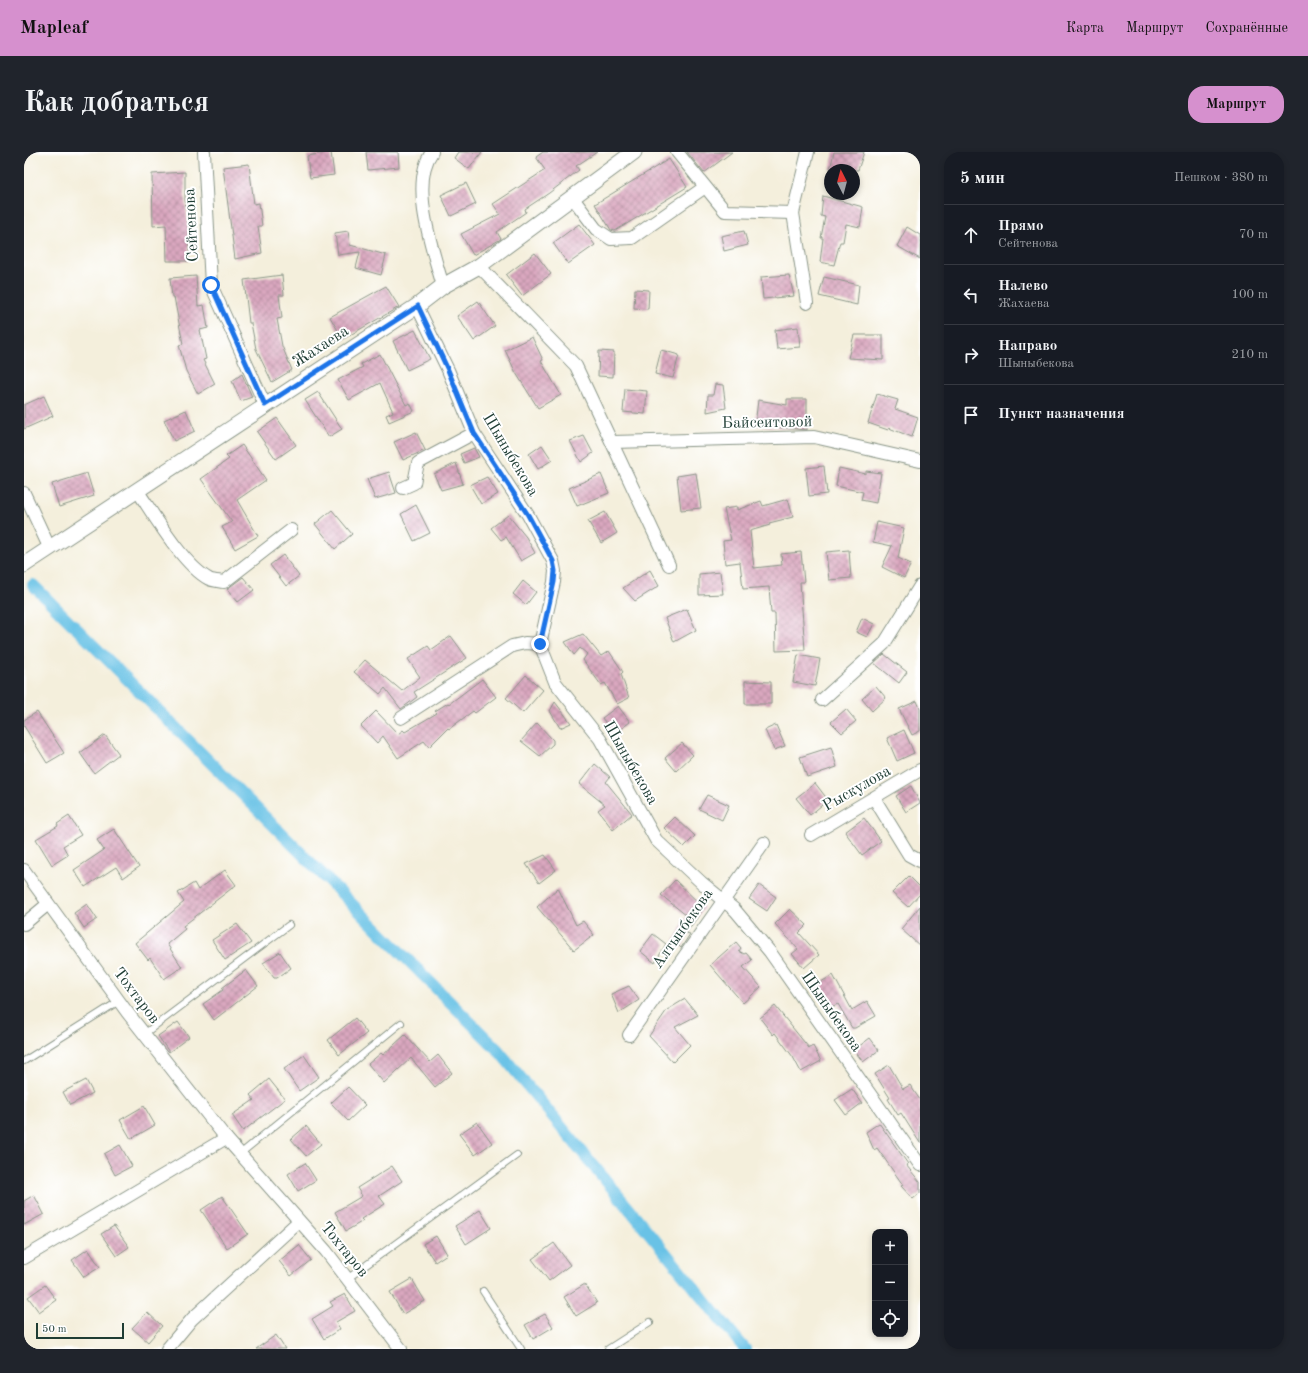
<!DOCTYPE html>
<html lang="ru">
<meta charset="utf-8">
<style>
body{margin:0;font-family:"Old Standard TT",serif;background:#20242c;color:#f1f3f6}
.controls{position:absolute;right:12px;bottom:12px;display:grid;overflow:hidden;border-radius:8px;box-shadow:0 2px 6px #0003}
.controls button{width:36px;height:36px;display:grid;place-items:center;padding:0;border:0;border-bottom:1px solid #363941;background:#171b24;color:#f1f3f6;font:20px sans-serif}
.compass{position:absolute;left:800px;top:12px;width:36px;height:36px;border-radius:50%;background:#171b24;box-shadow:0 2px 6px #0003;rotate:354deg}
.scale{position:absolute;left:12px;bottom:10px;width:88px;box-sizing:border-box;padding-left:4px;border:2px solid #1f3d34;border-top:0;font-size:11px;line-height:14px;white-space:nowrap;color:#1f3d34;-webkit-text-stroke:3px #fff;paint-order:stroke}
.stop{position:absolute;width:12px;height:12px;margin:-9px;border:3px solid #1a73e8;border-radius:50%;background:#fff}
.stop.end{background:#1a73e8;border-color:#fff;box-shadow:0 1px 4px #0008}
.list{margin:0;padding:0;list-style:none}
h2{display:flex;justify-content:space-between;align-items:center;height:52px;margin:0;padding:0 16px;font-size:17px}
h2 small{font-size:13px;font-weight:400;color:#9ea1a6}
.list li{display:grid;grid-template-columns:26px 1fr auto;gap:12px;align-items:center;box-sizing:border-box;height:60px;padding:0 16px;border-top:1px solid #363941}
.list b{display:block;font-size:15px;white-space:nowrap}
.list p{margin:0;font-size:13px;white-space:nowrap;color:#9ea1a6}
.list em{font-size:13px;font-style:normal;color:#9ea1a6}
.icon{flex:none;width:22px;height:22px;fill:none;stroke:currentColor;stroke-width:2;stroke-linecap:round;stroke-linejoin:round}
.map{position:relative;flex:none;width:896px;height:1197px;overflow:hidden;border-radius:16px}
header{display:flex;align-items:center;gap:24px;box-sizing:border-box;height:56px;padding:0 20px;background:#d690ce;color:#111}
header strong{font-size:19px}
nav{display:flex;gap:22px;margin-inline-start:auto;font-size:14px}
.intro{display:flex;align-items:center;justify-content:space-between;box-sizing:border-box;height:96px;padding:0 24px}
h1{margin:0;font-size:28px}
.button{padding:10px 18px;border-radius:16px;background:#d690ce;color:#111;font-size:14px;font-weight:700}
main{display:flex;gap:24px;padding:0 24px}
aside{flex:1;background:#171b24;border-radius:16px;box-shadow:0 2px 6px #0003}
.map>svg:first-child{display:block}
</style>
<header>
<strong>Mapleaf</strong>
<nav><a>Карта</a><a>Маршрут</a><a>Сохранённые</a></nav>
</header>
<div class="intro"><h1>Как добраться</h1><a class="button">Маршрут</a></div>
<main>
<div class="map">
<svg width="896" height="1197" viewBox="0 0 896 1197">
<defs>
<pattern id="building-cross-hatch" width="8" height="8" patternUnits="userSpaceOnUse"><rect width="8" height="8" fill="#daa7bf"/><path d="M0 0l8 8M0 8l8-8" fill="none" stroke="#b0899c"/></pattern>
</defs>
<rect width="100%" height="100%" fill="#fff"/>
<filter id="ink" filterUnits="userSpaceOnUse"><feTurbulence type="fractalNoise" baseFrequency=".025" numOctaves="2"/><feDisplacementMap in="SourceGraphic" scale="8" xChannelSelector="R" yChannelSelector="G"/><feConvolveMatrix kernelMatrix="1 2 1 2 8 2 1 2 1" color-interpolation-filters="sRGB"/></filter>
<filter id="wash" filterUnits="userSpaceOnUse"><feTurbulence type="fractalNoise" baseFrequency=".012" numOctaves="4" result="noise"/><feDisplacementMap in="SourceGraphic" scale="16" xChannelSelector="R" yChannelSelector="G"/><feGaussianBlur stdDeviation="0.9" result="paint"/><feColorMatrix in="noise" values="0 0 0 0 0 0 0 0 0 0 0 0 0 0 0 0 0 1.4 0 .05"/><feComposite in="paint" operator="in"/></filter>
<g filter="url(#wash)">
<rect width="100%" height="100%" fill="#f4efdc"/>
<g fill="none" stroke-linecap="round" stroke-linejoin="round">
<polyline stroke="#69c2e6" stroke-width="12" points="9,433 474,898 721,1197"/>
</g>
<g id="blocks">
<g fill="url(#building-cross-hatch)">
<polygon points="307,0 310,23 286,26 283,4"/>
<polygon points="342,0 374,0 375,15 344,18"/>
<polygon points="434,0 458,0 445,17 430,6"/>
<polygon points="519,0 573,0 552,14 555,18 525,41 501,57 502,60 473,80 477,87 449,103 437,82 476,62 469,52 521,18 512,5"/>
<polygon points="663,0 708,0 680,21"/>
<polygon points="810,0 840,0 834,18 806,18"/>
<polygon points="645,7 663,35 591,79 587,78 571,52"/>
<polygon points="225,12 230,52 235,51 238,74 234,74 238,101 211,107 199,15"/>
<polygon points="161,20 161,47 165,80 165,109 143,109 142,73 129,74 128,22"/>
<polygon points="442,31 452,52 427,64 417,43"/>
<polygon points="799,44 839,55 836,75 822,72 819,90 816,90 810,113 796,110 799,86 797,86 801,65 797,64"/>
<polygon points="555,72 571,93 544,112 529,91"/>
<polygon points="883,75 896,83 896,107 873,94"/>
<polygon points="324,79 326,93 362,103 357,123 332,116 336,100 314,103 311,81"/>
<polygon points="720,79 724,93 700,99 697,84"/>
<polygon points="511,101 527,122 498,144 482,123"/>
<polygon points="258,123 260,143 255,143 258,166 253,167 258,194 268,218 248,230 232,197 227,171 225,171 220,128"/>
<polygon points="765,123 770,144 739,147 737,125"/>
<polygon points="172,124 174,154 180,153 184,176 176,178 182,207 179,208 191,232 174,242 162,219 155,193 159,192 150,145 148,145 146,126"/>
<polygon points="800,125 835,133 833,153 795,144"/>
<polygon points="362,134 375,155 319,187 306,165"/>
<polygon points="611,137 625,138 624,157 610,156"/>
<polygon points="454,149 471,174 450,189 433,164"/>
<polygon points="774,175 776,195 753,197 751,178"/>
<polygon points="391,178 406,207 383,218 369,189"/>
<polygon points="830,183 859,183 859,208 824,206"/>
<polygon points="508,185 519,208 517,209 537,243 514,256 492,221 481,198"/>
<polygon points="637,198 655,203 649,226 631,222"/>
<polygon points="575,199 590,200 589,225 574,224"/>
<polygon points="356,202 382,253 386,251 390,259 365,270 362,263 369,260 356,231 325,248 314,228 339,215 337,212"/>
<polygon points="218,222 228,245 217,249 208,229"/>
<polygon points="691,232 699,233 702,256 683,260 684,243 689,243"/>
<polygon points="601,237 623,239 621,262 599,260"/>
<polygon points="294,240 318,277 305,285 281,248"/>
<polygon points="853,242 874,248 871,257 894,265 888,285 865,276 864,278 844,271"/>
<polygon points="20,244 29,264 0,277 0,253"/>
<polygon points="763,247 783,247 783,278 731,273 734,248 763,253"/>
<polygon points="162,258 171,279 150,289 140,268"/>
<polygon points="253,266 272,293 252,307 233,280"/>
<polygon points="392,280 401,298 379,308 370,290"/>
<polygon points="560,284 569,301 557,310 546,289"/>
<polygon points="218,293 242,328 213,348 234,384 211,397 198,375 208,370 177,327 205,307 202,304"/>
<polygon points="518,293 528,308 514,317 505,302"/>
<polygon points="450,296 455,305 440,311 436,302"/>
<polygon points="432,311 439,332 417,338 410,322"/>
<polygon points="800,314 803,342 785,344 782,316"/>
<polygon points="815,316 842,322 842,319 857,321 852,351 837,348 839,340 812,334"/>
<polygon points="365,320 372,341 351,347 343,327"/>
<polygon points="63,321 70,344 35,355 28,332"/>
<polygon points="672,321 677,356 657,358 653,324"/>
<polygon points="577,322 585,341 553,354 545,336"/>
<polygon points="463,325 474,342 457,352 446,333"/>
<polygon points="764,347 769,365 745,371 746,373 726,379 730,416 758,413 757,402 777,400 780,430 776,430 781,498 752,499 751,461 747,461 745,435 719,437 716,410 701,412 699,389 707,388 700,357 713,355 713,358 737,349 739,354"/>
<polygon points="392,353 406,381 390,389 377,362"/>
<polygon points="308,358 328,382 311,397 291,372"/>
<polygon points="581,360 593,381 577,391 564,369"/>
<polygon points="484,363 502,385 511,401 497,409 482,385 477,388 467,376"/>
<polygon points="853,370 880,376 874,406 887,412 880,426 858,415 868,394 849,390"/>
<polygon points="825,398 827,426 805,428 802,400"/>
<polygon points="259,403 275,424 262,434 246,413"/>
<polygon points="626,418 635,434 611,449 599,436"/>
<polygon points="696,420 699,442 675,443 675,422"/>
<polygon points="219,425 230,438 214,450 203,437"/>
<polygon points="499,429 512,440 502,453 489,442"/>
<polygon points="663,457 672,478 650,490 641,466"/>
<polygon points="838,466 850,472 843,485 832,480"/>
<polygon points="559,482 577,504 585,499 599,520 597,522 605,546 593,552 581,531 577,533 559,508 563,502 556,496 550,503 541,490"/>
<polygon points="427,484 443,506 390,540 393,545 377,557 361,536 356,542 330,520 341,508 378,539 396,525 384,507 404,494 407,498"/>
<polygon points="860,502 883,520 875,531 850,511"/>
<polygon points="774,503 796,507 791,534 769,530"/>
<polygon points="502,523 519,538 499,561 482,546"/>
<polygon points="458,527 472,545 451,561 449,559 425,577 424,576 405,595 400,589 374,606 359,584 353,591 337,574 352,559 374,582 379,578 381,580 413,561 411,559 424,551 425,552"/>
<polygon points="721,529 747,530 747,552 721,552"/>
<polygon points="852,534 862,546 848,559 838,547"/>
<polygon points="893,549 896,556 896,579 888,583 875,557"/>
<polygon points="531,550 547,571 536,576 526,559"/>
<polygon points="594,554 606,570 590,582 578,566"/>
<polygon points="822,557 832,569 818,581 807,570"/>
<polygon points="13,560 40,601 23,611 0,574 0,568"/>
<polygon points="513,571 529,588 529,592 516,604 497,589"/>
<polygon points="752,573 761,594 750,598 741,578"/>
<polygon points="880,578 890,601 873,609 863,586"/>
<polygon points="81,583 95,602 70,621 56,601"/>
<polygon points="658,591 669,603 652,619 641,606"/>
<polygon points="807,595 813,615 783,625 776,605"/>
<polygon points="571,612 586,625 582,630 608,662 589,678 574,658 581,653 555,632"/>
<polygon points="791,631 804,648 786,663 772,646"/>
<polygon points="887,634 896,651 882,660 872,644"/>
<polygon points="683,643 705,653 698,668 675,657"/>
<polygon points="45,664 57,683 39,694 44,703 28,713 12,687 34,674 33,672"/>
<polygon points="651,665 671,684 660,695 640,676"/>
<polygon points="840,666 857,689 838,703 821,680"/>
<polygon points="90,677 115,715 99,726 92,715 61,735 50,718 80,698 73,688"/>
<polygon points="521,703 532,718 515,731 502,712"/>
<polygon points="201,718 212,733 159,774 161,777 143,792 158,815 140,827 126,806 124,808 111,791 160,750 154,741 170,731 174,738"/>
<polygon points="885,724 896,735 896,742 884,755 868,741"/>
<polygon points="651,728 680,756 662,781 666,782 657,796 650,789 663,764 637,743"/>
<polygon points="735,733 752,745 743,759 725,747"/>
<polygon points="534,736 552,773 559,769 570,783 550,798 513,755"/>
<polygon points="63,752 73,767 60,776 50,761"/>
<polygon points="896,754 896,794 877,777"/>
<polygon points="766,757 783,773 775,781 795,803 780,816 768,802 774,797 751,772"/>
<polygon points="213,772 227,791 201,808 188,788"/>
<polygon points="629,782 642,792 631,811 616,799"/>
<polygon points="712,790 717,796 715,799 720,802 722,801 728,808 719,815 737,835 719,851 686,813"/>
<polygon points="256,800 267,816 253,826 250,826 239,811"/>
<polygon points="222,818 234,834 190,868 179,852 199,838 198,836"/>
<polygon points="809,823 828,858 843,849 852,864 831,876 828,876 814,852 803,857 790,834"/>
<polygon points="605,834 615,848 595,861 587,842"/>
<polygon points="661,847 674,863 651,875 666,893 649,910 625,884 643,858"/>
<polygon points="751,854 785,896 789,894 797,909 777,920 769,905 751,881 749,883 736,866"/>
<polygon points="331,866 343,881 315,903 304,888"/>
<polygon points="154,870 165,885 145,900 134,884"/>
<polygon points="381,883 406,910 414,903 428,921 411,935 387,906 360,931 344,912 357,901 359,903"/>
<polygon points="846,886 855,898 839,910 830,898"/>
<polygon points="280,903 295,925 275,939 260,917"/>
<polygon points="865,913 879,937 886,933 896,948 896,991 877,961 874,963 864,947 866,946 851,922"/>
<polygon points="245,927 261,947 219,979 208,963 230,948 226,943"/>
<polygon points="62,928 69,941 46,953 39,940"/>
<polygon points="324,935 341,953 324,969 307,951"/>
<polygon points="828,937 838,951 822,963 811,948"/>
<polygon points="120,954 131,973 107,987 96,968"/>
<polygon points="453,970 468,991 451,1003 435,982"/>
<polygon points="855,971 884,1012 882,1013 896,1030 896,1041 889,1047 877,1034 879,1033 853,996 850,998 842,980"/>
<polygon points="282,974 297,992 282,1004 267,987"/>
<polygon points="96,993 108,1014 91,1023 80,1002"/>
<polygon points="281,1011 292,1028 274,1039 264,1022"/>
<polygon points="368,1014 378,1029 355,1044 361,1052 337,1067 339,1069 322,1079 311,1060 338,1044 333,1036"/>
<polygon points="10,1043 20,1062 0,1073 0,1049"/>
<polygon points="198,1044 224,1082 203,1096 177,1058"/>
<polygon points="456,1058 467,1076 442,1092 431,1074"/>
<polygon points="90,1074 105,1095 92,1104 77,1082"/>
<polygon points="412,1084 423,1102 411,1110 399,1092"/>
<polygon points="530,1091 546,1113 525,1129 508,1107"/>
<polygon points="275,1093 287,1108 267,1124 255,1109"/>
<polygon points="64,1097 76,1115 60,1125 48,1108"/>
<polygon points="388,1127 401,1149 379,1162 366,1140"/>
<polygon points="561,1132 573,1151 552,1164 540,1145"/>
<polygon points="21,1133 32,1148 15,1160 4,1145"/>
<polygon points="321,1142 331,1159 312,1170 316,1177 300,1187 288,1167 309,1154 306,1150"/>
<polygon points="123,1160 138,1174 124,1190 108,1176"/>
<polygon points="521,1162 529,1175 509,1187 501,1173"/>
<polygon points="252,1183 261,1197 232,1197"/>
</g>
</g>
</g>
<g filter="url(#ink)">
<use href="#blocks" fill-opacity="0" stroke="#8a9688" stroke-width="1"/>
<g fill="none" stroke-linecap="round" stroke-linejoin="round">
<g stroke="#8a9688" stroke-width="8">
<g id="service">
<polyline points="120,882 265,773"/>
<polyline points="0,909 95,849"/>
<polyline points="216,1002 377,871"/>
<polyline points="323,1127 493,1003"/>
<polyline points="459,1139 497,1197"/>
<polyline points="584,1197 626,1170"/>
</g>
</g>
<g stroke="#8a9688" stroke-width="14">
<g id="minor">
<polyline points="180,0 187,133 241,253"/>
<path d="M408 0C385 32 409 99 419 134"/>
<polyline points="653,0 701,59 769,61 784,0"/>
<polyline points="548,45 572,77 587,87 608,86 681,35"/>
<polyline points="769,61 783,151"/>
<polyline points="455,114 552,214 645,413"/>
<polyline points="393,154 424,218 450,281 504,363 529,409 531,419 530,430 516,492 531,530 576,587 632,688 678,731 711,758 746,800 896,1013"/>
<polyline points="588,290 790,285 896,309"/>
<polyline points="379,336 390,331 394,311 450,281"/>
<path d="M113 338C130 363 159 413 185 427 189 429 195 429 200 430L267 378"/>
<polyline points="0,341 26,397"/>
<polyline points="798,548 860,492 896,434"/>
<polyline points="377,566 488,494 501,491 516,492"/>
<polyline points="850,646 885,703 896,709"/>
<polyline points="787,683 896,618"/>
<polyline points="0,718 103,860 202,986 0,1106"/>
<polyline points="0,772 24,752"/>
<polyline points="605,883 740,691"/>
<polyline points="202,986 302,1099 377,1197"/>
<polyline points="143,1197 168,1167 275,1069"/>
</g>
</g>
<g stroke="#8a9688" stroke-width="17">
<polyline id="tertiary" points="0,413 393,154 419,134 455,114 610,0"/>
</g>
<use href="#service" stroke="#fff" stroke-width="6"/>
<use href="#minor" stroke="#fff" stroke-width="12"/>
<use href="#tertiary" stroke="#fff" stroke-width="15"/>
</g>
</g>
<g fill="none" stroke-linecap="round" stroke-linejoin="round" filter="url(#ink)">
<polyline stroke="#1a73e8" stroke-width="5" points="187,133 241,253 394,154 424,218 450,281 504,363 529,409 531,419 530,430 516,492"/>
</g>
<g text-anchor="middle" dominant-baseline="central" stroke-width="4" stroke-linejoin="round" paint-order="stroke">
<g font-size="16" fill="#1f3d34" stroke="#fff">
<text transform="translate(168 73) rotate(-93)">Сейтенова</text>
<text transform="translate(297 195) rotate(-33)">Жахаева</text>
<text transform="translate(743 271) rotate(-1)">Байсеитовой</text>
<text transform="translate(486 303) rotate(59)">Шыныбекова</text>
<text transform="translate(606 611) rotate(60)">Шыныбекова</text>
<text transform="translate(833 637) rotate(-30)">Рыскулова</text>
<text transform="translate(659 777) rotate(-55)">Алтынбекова</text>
<text transform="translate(112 844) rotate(53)">Тохтаров</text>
<text transform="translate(807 860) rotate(55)">Шыныбекова</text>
<text transform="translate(320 1098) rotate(51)">Тохтаров</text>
</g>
</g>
</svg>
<div class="controls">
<button>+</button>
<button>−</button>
<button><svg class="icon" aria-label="locate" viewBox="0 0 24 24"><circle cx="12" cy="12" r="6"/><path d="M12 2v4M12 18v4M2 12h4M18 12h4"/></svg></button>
</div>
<svg class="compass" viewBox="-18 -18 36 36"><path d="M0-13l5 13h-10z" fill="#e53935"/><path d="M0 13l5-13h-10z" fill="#9ea1a6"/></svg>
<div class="scale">50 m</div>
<div class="stop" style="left:187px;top:133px"></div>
<div class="stop end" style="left:516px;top:492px"></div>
</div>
<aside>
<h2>5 мин<small>Пешком · 380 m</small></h2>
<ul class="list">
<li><svg class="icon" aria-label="ahead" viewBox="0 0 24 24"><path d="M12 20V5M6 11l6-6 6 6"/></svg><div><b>Прямо</b><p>Сейтенова</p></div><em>70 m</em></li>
<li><svg class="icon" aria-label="left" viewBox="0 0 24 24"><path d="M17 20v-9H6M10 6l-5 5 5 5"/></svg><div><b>Налево</b><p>Жахаева</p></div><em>100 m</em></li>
<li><svg class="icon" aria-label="right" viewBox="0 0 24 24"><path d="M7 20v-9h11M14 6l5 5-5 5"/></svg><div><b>Направо</b><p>Шыныбекова</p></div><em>210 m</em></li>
<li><svg class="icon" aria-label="arrive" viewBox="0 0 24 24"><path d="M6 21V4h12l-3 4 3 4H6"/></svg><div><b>Пункт назначения</b></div></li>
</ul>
</aside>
</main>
